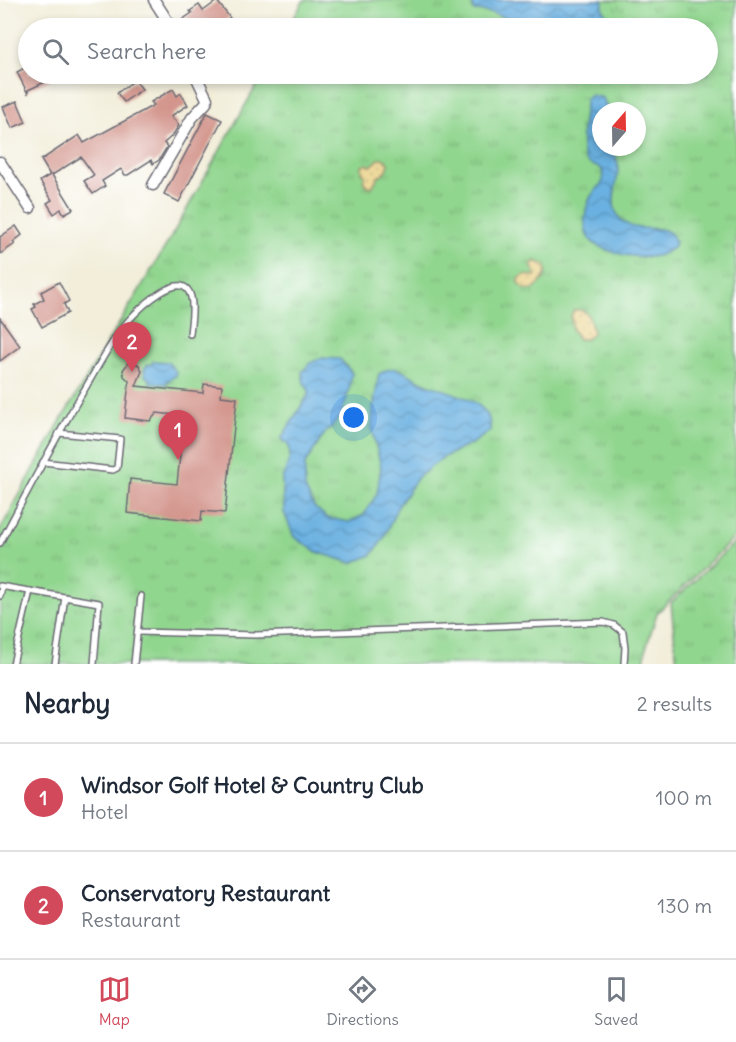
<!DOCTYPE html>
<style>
body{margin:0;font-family:Delius,sans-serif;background:#f6f6f7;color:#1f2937}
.compass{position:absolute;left:592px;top:102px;width:54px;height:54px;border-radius:50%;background:#fff;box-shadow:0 3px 9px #0003;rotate:20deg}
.you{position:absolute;left:354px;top:418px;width:21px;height:21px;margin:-15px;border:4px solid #fff;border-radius:50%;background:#1a73e8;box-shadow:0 0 0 9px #1a73e833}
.badge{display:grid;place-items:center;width:39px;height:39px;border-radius:50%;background:#d1495b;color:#fff;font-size:20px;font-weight:700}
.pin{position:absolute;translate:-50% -50px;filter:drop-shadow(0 2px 3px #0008)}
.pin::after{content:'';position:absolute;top:32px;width:21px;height:18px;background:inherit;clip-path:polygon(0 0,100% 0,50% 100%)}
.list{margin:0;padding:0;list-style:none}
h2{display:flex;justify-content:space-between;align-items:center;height:78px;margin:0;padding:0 24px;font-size:26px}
h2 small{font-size:20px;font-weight:400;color:#747a83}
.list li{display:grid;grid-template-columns:39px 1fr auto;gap:18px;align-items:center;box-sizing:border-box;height:108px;padding:0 24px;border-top:2px solid #e0e1e3}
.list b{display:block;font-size:22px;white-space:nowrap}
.list p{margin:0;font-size:20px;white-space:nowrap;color:#747a83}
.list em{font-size:20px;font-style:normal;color:#747a83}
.icon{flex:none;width:33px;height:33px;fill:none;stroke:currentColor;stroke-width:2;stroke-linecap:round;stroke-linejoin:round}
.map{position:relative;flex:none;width:736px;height:664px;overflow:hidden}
.search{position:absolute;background:#fff;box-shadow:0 3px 9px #0003;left:18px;right:18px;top:18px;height:66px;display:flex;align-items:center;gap:15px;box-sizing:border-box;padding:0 21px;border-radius:33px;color:#747a83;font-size:22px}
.sheet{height:294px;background:#fff}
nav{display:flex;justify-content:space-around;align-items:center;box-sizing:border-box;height:84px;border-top:2px solid #e0e1e3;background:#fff;font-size:16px;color:#747a83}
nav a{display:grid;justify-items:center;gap:3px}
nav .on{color:#d1495b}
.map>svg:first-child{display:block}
</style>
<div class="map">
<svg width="736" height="664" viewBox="0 0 736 664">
<defs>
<pattern id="grass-tufts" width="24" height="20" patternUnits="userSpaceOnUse" patternTransform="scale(1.5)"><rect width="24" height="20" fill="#91d68f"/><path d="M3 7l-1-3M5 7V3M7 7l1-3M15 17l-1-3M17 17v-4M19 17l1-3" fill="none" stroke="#7db77c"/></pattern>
<pattern id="sand-dots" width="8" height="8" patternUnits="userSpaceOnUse" patternTransform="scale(1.5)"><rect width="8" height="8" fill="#eeda9e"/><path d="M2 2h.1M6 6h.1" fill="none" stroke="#ccbb89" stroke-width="1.8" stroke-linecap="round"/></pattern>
<pattern id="water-waves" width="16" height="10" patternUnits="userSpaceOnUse" patternTransform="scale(1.5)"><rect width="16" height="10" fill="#6ab1e1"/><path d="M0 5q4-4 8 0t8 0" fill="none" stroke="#5790b8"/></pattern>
</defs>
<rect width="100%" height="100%" fill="#fff"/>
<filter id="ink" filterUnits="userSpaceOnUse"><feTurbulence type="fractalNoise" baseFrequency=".0167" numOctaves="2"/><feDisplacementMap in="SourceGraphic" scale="12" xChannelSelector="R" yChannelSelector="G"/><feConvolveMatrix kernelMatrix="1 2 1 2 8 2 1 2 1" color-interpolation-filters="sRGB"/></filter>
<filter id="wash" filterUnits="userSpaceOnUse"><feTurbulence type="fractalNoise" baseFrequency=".008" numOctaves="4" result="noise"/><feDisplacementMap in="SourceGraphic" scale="24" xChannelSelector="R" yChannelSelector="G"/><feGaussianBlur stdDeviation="1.35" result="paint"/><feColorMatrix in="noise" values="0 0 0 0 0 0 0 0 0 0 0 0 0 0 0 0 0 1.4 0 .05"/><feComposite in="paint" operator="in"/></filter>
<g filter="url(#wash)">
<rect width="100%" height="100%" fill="#f2eeda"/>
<g fill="url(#grass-tufts)" stroke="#5a7c65" stroke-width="1.5" fill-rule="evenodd">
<path d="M304 0H736V536L657 613 646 648 644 664H0V530L60 422 167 244 263 74H708V28H288ZM601 111H637V147H601Z"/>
<polygon points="736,541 736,664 677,664 671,603"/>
</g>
<g fill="url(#sand-dots)" stroke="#887e6c" stroke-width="1.5">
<polygon points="383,158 389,163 387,170 378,177 372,187 367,186 363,181 365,175 362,172 362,165 367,164 371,166 379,159"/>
<path d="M535 261 545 265C550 274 540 284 533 290L524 289 519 283V279L524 275 535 276V273L531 265Z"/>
<path d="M574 310C589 308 591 321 593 333L587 339H578L572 329 571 316Z"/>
</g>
<g fill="url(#water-waves)" stroke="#466a8e" stroke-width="1.5">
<path d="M472 0H603V10L614 23 612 28H513C505 13 489 12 474 11Z"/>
<path d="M591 95 603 98 608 111H601V147H613C615 153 617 160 618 165 619 180 610 198 616 212 629 239 658 221 671 234 673 236 674 239 675 242L673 248C668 251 662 255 656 256 639 260 591 252 586 232 583 220 586 202 594 192 596 188 601 186 603 181 604 176 603 172 601 168 596 166 590 165 587 162 577 151 584 113 586 98Z"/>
<path d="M321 358 340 359 352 373 349 391 340 417 325 433 305 464V488L314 507 328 518 349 522 364 515 377 494 381 467 372 429 373 408 379 374C385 371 390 367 397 369 407 372 417 380 427 384 450 393 494 400 490 431L473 443 444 457 418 477 397 508 384 538 372 555 352 563 317 552 294 537 284 512 282 479 290 458 289 446 281 439 310 392 304 383 302 372 310 363Z"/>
<polygon points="153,361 169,362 169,365 172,366 172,368 176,371 176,376 171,378 170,380 167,380 167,384 150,383 150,379 146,377 144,370 147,365 152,364"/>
</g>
<g id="blocks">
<g fill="#d3958c">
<polygon points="217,1 230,18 215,28 188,28 182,20 192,13 190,11 199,5 203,11"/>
<polygon points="28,66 28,74 62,74 28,90 28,94 17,72"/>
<polygon points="135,80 142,89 124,102 117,93"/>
<polygon points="173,89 177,96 181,93 188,105 171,116 179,125 173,135 164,143 167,147 159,160 153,164 151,160 128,175 125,175 121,169 102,181 105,186 93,194 84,181 94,175 81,157 52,175 73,209 64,214 61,209 54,214 47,203 52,200 40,181 50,175 41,160 79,135 84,143 154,105 151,102"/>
<polygon points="17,101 26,122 12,128 3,107"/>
<polygon points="207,113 222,120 179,202 164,194"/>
<polygon points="16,226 22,235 13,242 15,244 0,254 0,237"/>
<polygon points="59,282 69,301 64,304 68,313 42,327 32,309 36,307 34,304 44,299 41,292"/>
<polygon points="0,318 20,346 0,361"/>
<polygon points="134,362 139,365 142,371 136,386 203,393 204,384 222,386 221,396 237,398 225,513 202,511 201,521 127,513 130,479 177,484 184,416 157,413 150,421 125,418 129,381 124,376 123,370 128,363"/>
</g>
</g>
</g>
<g filter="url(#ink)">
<use href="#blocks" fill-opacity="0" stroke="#6b6973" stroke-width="1.5"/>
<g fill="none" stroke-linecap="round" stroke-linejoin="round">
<g stroke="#6b6973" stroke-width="8">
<g id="service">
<polyline points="43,462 113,470 117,468 120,439 59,433"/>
<path d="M0 543C28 491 55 438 86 387 99 365 111 341 128 321 138 310 183 265 191 297 194 309 191 322 190 334"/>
<polyline points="0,586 99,603 94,664"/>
<polyline points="0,596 2,587"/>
<polyline points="138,632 256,635 603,622 614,625 623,632 625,648 624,664"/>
<polyline points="13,664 30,591"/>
<polyline points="55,664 65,597"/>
<polyline points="134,664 141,596"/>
</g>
</g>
<g stroke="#6b6973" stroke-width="13">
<g id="minor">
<polyline points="154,0 172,28"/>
<polyline points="0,162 30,208"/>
<polyline points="153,185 192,118 206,103 207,99 195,74"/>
</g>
</g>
<use href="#service" stroke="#fff" stroke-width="5"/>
<use href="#minor" stroke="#fff" stroke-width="10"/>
</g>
</g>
</svg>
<svg class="compass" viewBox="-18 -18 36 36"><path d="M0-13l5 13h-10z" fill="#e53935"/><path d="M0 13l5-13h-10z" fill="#747a83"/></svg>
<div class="you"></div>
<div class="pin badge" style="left:178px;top:460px">1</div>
<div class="pin badge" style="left:132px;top:372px">2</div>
<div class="search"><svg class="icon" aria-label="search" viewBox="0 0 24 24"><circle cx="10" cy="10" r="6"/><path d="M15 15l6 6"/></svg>Search here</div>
</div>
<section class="sheet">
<h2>Nearby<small>2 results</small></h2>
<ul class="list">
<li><span class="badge">1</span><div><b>Windsor Golf Hotel &amp; Country Club</b><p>Hotel</p></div><em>100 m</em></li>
<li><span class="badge">2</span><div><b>Conservatory Restaurant</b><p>Restaurant</p></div><em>130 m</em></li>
</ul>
</section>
<nav>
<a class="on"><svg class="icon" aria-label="map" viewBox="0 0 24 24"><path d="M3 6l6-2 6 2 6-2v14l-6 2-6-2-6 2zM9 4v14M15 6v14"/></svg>Map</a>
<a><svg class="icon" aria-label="directions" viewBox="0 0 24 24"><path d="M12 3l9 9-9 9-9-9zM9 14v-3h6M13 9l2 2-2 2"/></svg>Directions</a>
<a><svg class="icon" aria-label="saved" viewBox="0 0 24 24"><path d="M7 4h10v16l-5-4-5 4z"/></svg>Saved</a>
</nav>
